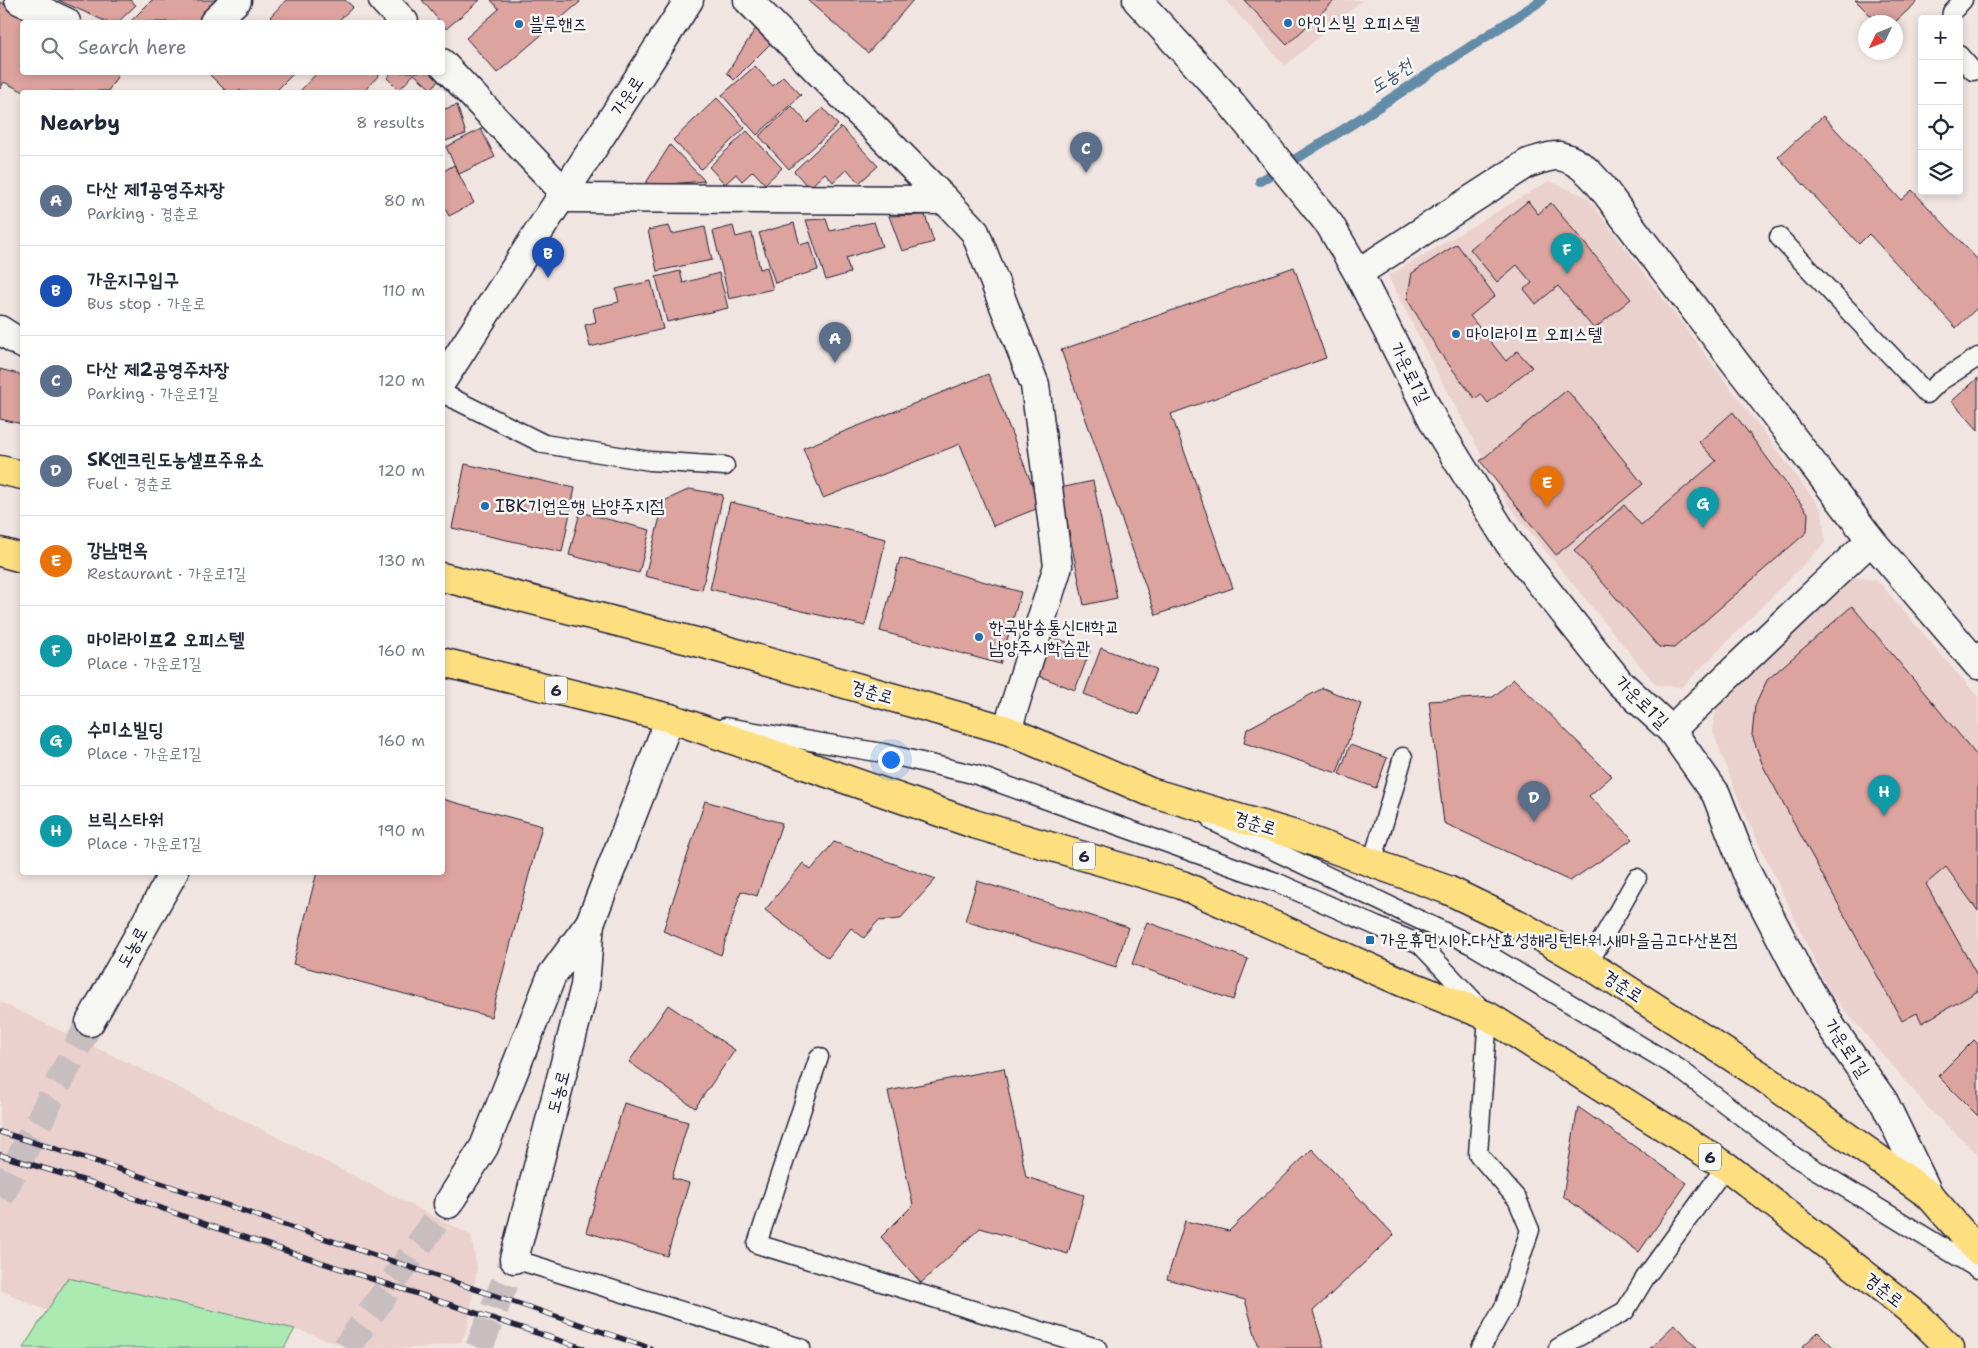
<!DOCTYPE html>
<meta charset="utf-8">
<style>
body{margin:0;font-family:"Shantell Sans","Poor Story",sans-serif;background:#f6f6f7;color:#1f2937}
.controls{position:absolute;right:15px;top:15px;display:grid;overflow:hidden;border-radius:5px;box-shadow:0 2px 8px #0003}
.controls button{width:45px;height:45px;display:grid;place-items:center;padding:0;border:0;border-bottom:1px solid #e0e1e3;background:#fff;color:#1f2937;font:25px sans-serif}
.compass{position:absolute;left:1858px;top:15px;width:45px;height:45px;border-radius:50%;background:#fff;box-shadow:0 2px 8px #0003;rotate:227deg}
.you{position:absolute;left:890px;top:759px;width:18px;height:18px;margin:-12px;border:4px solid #fff;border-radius:50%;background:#1a73e8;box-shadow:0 0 0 8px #1a73e833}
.badge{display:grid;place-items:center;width:32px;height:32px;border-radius:50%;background:#0f766e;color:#fff;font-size:16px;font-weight:700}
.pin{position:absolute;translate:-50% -41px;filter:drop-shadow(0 1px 2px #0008)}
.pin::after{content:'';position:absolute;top:26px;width:18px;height:15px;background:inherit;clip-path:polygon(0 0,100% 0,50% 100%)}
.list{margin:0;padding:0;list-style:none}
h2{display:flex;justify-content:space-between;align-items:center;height:65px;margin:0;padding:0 20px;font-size:21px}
h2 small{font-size:16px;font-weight:400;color:#747a83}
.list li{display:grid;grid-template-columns:32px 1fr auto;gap:15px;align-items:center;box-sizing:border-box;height:90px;padding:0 20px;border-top:1px solid #e0e1e3}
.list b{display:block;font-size:19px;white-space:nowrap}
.list p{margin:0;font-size:16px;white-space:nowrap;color:#747a83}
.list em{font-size:16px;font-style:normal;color:#747a83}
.icon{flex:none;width:28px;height:28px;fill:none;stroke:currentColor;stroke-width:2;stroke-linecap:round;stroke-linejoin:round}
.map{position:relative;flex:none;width:1978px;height:1348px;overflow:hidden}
.search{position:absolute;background:#fff;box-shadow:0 2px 8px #0003;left:20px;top:20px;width:425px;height:55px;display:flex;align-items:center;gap:12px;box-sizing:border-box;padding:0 18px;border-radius:5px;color:#747a83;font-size:19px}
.panel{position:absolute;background:#fff;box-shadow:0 2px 8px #0003;left:20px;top:90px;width:425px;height:785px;border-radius:5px}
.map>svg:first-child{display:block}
</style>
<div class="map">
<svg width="1978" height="1348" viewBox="0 0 1978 1348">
<rect width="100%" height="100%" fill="#f1e5e1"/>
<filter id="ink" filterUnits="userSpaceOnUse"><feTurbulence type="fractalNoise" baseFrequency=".02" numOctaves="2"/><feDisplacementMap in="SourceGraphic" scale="10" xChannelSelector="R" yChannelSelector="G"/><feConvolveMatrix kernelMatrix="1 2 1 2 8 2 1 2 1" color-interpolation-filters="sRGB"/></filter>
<g filter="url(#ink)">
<g fill="#ebd1cd">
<polygon points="1225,0 1363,0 1285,66"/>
<polygon points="1549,181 1587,197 1822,510 1825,543 1682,687 1656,685 1508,505 1431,361 1388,276"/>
<polygon points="1852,577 1877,580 1978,697 1978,1154 1929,1109 1830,993 1741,806 1712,729 1718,701"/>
<polygon points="0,1002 158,1077 471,1235 477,1268 468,1327 461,1342 425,1348 350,1348 295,1329 69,1278 47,1311 0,1290"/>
</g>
<polygon fill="#abeab1" stroke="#668676" points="68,1278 295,1329 284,1348 23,1348"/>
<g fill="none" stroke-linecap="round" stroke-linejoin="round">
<polyline stroke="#638ca8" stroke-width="10" points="1260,181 1349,126 1542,0"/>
</g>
<g fill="#dda39f" stroke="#22223b">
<polygon points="58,0 130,0 136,5 118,22 107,22"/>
<polygon points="152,0 220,0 204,22 130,22"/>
<polygon points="286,0 345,0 353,7 337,22 276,22 270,17"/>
<polygon points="422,0 480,0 446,29"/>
<polygon points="491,0 579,0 580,2 497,73 466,38 499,9"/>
<polygon points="807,0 913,0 868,53"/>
<polygon points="1244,0 1335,0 1287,45"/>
<polygon points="1855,0 1919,0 1895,22 1877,22"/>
<polygon points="0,2 39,22 22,22 22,72 118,72 117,77 108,91 24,92 4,82 0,89"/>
<polygon points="756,28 771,43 734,80 727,73"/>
<polygon points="755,66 773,86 783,76 801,95 757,135 722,95"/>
<polygon points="213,72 295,72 275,92 242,92 240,90 237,92 227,92 210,75"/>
<polygon points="318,72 382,72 363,92 299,92"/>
<polygon points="392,72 438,72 442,77 431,89 414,74 399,90 387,78"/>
<polygon points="717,98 745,128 701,169 673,140"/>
<polygon points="457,105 466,134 442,142 442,110"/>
<polygon points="792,106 807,123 823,108 838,125 789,169 759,136"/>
<polygon points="1823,116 1901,200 1912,190 1978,260 1978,307 1956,328 1869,234 1859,244 1778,157"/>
<polygon points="841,127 878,166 859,183 847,169 833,182 825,173 809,188 794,171"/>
<polygon points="481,129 495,157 459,174 446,147"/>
<polygon points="747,131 782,168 765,184 753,171 742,181 736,174 725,184 709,167"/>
<polygon points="670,145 705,181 644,186"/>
<polygon points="454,165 474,203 449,216 442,203 442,172"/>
<polygon points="1528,201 1538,214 1551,203 1631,299 1594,329 1558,286 1536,304 1524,289 1532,283 1517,265 1497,282 1470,249"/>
<polygon points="925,215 934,242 902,251 889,216"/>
<polygon points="826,219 830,231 874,222 882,246 846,258 850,273 826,280 806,220"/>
<polygon points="794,223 800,245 810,242 818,270 775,283 759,233"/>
<polygon points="669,226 672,234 705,227 712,260 657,271 648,230"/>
<polygon points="733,226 736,237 752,233 760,269 767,267 773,289 729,299 713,231"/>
<polygon points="1457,244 1495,296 1470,316 1506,361 1517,351 1532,367 1488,403 1481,394 1475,399 1440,353 1407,299 1412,273"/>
<polygon points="1294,267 1326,358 1171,414 1233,588 1156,615 1061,350"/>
<polygon points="680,271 683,283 719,273 728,308 667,322 656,277"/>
<polygon points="651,281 663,329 590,347 585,325 596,322 593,308 619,302 616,289"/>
<polygon points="0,369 22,375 22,424 0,419"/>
<polygon points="988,374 1041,507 993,526 960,444 823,498 803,448"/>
<polygon points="1978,378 1978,430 1952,401"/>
<polygon points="1567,390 1643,484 1556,555 1480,461"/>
<polygon points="1733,412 1808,513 1807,532 1674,648 1659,647 1574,550 1624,505 1641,525 1716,461 1699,442"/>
<polygon points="465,464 575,488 562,552 452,528"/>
<polygon points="1093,481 1117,598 1084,605 1060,488"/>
<polygon points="690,489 723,495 702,590 645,576 664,501"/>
<polygon points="730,502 886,539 865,626 710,589"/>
<polygon points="580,512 650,530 639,573 569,555"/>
<polygon points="900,558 1021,592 1000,664 880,631"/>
<polygon points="1852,606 1978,757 1978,911 1946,867 1926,884 1978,977 1978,991 1922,1023 1917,1013 1902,1021 1763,766 1752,735 1755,706 1767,680"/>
<polygon points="1048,635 1090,651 1075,690 1034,674"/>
<polygon points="1101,648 1156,669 1139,715 1084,694"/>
<polygon points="1514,679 1612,776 1589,796 1633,839 1570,881 1444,823 1429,701 1493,697"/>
<polygon points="1323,688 1361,704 1337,773 1244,743 1247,729"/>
<polygon points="1350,745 1387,758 1376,788 1339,774"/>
<polygon points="442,799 542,826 491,1017 293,964 317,872 442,872"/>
<polygon points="705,801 782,823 757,896 741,891 721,955 663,931"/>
<polygon points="834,842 936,879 900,919 878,921 864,938 851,928 828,958 765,910 803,863 811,870"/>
<polygon points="977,881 1128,927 1116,967 965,921"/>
<polygon points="1147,922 1248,959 1233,1000 1132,964"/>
<polygon points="668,1005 735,1050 695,1108 629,1062"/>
<polygon points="1974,1040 1978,1044 1978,1116 1938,1076"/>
<polygon points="1004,1068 1026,1177 1084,1195 1068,1254 980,1228 921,1283 881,1237 913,1205 888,1091"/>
<polygon points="624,1103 688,1122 672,1178 689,1183 667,1256 586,1232"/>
<polygon points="1578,1107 1687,1183 1639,1252 1563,1196"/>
<polygon points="1312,1149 1394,1235 1313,1311 1324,1348 1259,1348 1245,1300 1167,1279 1185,1221 1229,1231"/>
<polygon points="1675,1324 1697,1348 1650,1348 1651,1347"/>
<polygon points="1818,1332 1834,1348 1801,1348"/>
</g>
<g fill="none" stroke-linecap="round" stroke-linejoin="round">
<g stroke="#c8bec0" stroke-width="28" stroke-dasharray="28 14" stroke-linecap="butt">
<polyline points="0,1197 90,1022"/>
<polyline points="346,1348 448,1204"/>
<polyline points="479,1348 514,1259"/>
</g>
<g stroke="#22223b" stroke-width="21">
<g id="service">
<polyline points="1951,19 1952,12 1963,0"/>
<polyline points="1959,55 1973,71"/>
<polyline points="1779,237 1927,394 1939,382 1978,357"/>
<polyline points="442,393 544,444 650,461 725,466"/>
<polyline points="725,727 883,753 977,775 1276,882 1376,926 1420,944 1488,1016 1478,1154 1517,1199 1530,1230 1505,1305 1481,1348"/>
<polyline points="1212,821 1472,945 1678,1068 1795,1157 1978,1269"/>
<polyline points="1372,863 1403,757"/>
<polyline points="1588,964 1637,878"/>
<polyline points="819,1057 757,1244 1097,1348"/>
<polyline points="514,1259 801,1348"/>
<polyline points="1558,1348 1625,1311 1645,1278 1726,1166"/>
</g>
</g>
<g stroke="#22223b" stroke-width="31">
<g id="minor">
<polyline points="19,0 66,22"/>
<polyline points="383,0 404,22"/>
<polyline points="748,0 945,200 975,232 1035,385 1058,566 1007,730"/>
<polyline points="1137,0 1226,97 1330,225 1358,273 1435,424 1509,543 1620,683 1671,730 1716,794 1746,871 1796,967 1832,1028 1884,1102 1929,1195"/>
<polyline points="214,22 237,0"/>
<polyline points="442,63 564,192"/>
<polyline points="560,198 945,200"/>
<path d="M1358 273 1528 163C1536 161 1550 155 1559 156 1588 161 1607 195 1624 217L1871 540"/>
<polyline points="0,330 22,344"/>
<polyline points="1671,730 1871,540 1978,665"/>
</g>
</g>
<g stroke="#22223b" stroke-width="31">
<g id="tertiary">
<polyline points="442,381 689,0"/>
<polyline points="90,1022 174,872"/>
<polyline points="448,1204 484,1147 552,975 590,923 670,718"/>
<polyline points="514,1259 585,986 590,923"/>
</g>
</g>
<g stroke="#22223b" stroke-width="31">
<g id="primary">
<polyline points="0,470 22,475"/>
<polyline points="0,552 22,558"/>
<polyline points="442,577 708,645 1007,730 1150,792 1292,834 1448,890 1516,923 1588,964 1760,1075 1929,1195 1978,1251"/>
<polyline points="442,662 670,718 974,824 1182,885 1402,982 1488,1016 1726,1166 1919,1317 1950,1348"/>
</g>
</g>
<use href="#service" stroke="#f6f6f2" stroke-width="18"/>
<use href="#minor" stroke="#f6f6f2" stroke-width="28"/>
<use href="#tertiary" stroke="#f6f6f2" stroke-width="28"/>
<use href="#primary" stroke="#fedf80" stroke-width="28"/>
<g stroke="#22223b" stroke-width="5.5">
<g id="rail">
<polyline points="0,1132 104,1164 650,1348"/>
<polyline points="0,1155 92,1183 219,1229 583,1348"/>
</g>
</g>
<use href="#rail" stroke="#f6f6f2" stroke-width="4" stroke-dasharray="11" stroke-linecap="butt"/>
</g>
</g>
<g fill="#1f6fb2" stroke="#f6f6f2" stroke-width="2">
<circle cx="1288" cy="23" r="5"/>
<circle cx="519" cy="24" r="5"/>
<circle cx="1456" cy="334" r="5"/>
<circle cx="485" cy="506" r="5"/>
<circle cx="979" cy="637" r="5"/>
<rect x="1365" y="935" width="10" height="10" rx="2.5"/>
</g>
<g text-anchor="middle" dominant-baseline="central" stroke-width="5" stroke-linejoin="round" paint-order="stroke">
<g fill="#f6f6f2" stroke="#626272" stroke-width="1">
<rect x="545" y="676.5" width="22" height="27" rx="4"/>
<rect x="1073" y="842.5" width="22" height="27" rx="4"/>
<rect x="1699" y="1143.5" width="22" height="27" rx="4"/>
</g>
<g font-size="16" font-weight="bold" fill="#22223b">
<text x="556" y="690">6</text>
<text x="1084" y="856">6</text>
<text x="1710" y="1157">6</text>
</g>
<g font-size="18" fill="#22223b" stroke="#f6f6f2" text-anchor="start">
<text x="1298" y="23">아인스빌 오피스텔</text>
<text x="529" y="24">블루핸즈</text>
<text x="1466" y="334">마이라이프 오피스텔</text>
<text x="495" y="506">IBK기업은행 남양주지점</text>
<text x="989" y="627">한국방송통신대학교<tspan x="989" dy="21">남양주시학습관</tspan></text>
<text x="1380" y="940">가운휴먼시아.다산효성해링턴타워.새마을금고다산본점</text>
</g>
<g font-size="18" fill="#22223b" stroke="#f6f6f2">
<text transform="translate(627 96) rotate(-57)">가운로</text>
<text transform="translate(1410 373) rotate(63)">가운로1길</text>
<text transform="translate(872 692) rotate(16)">경춘로</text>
<text transform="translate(1642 702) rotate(44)">가운로1길</text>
<text transform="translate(1255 823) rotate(17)">경춘로</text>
<text transform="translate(132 947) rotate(-61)">도농로</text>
<text transform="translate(1623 986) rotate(33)">경춘로</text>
<text transform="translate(1847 1048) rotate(56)">가운로1길</text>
<text transform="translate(558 1092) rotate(-75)">도농로</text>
<text transform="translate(1884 1290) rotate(38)">경춘로</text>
</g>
<g font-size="19" font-style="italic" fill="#425771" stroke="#f6f6f2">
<text transform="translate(1391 76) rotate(-33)">도농천</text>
</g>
</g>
</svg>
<div class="controls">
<button>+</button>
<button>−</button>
<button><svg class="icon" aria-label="locate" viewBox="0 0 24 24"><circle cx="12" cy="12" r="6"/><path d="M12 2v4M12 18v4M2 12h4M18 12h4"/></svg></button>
<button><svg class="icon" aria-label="layers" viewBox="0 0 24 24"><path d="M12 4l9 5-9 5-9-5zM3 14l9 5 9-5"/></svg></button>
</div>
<svg class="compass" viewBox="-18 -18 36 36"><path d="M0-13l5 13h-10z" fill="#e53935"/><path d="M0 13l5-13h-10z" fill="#747a83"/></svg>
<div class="you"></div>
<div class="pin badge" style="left:835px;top:363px;background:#5c6f8a">A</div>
<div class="pin badge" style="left:548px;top:278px;background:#1a4fb4">B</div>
<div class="pin badge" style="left:1086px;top:173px;background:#5c6f8a">C</div>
<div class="pin badge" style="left:1534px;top:822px;background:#5c6f8a">D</div>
<div class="pin badge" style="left:1547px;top:507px;background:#e8710a">E</div>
<div class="pin badge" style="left:1567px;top:274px;background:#0f9aa8">F</div>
<div class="pin badge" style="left:1703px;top:528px;background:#0f9aa8">G</div>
<div class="pin badge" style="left:1884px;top:816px;background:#0f9aa8">H</div>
<div class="search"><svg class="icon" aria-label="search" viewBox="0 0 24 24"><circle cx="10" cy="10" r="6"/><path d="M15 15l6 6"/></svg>Search here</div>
<section class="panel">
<h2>Nearby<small>8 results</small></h2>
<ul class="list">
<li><span class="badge" style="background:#5c6f8a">A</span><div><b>다산 제1공영주차장</b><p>Parking · 경춘로</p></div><em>80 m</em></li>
<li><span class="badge" style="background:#1a4fb4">B</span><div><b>가운지구입구</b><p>Bus stop · 가운로</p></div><em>110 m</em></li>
<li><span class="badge" style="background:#5c6f8a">C</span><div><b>다산 제2공영주차장</b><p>Parking · 가운로1길</p></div><em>120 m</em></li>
<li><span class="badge" style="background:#5c6f8a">D</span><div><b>SK엔크린도농셀프주유소</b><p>Fuel · 경춘로</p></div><em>120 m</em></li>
<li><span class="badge" style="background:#e8710a">E</span><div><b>강남면옥</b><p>Restaurant · 가운로1길</p></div><em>130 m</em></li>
<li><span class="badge" style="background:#0f9aa8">F</span><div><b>마이라이프2 오피스텔</b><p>Place · 가운로1길</p></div><em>160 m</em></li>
<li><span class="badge" style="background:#0f9aa8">G</span><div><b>수미소빌딩</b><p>Place · 가운로1길</p></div><em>160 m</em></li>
<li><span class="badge" style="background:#0f9aa8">H</span><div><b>브릭스타워</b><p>Place · 가운로1길</p></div><em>190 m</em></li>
</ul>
</section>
</div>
